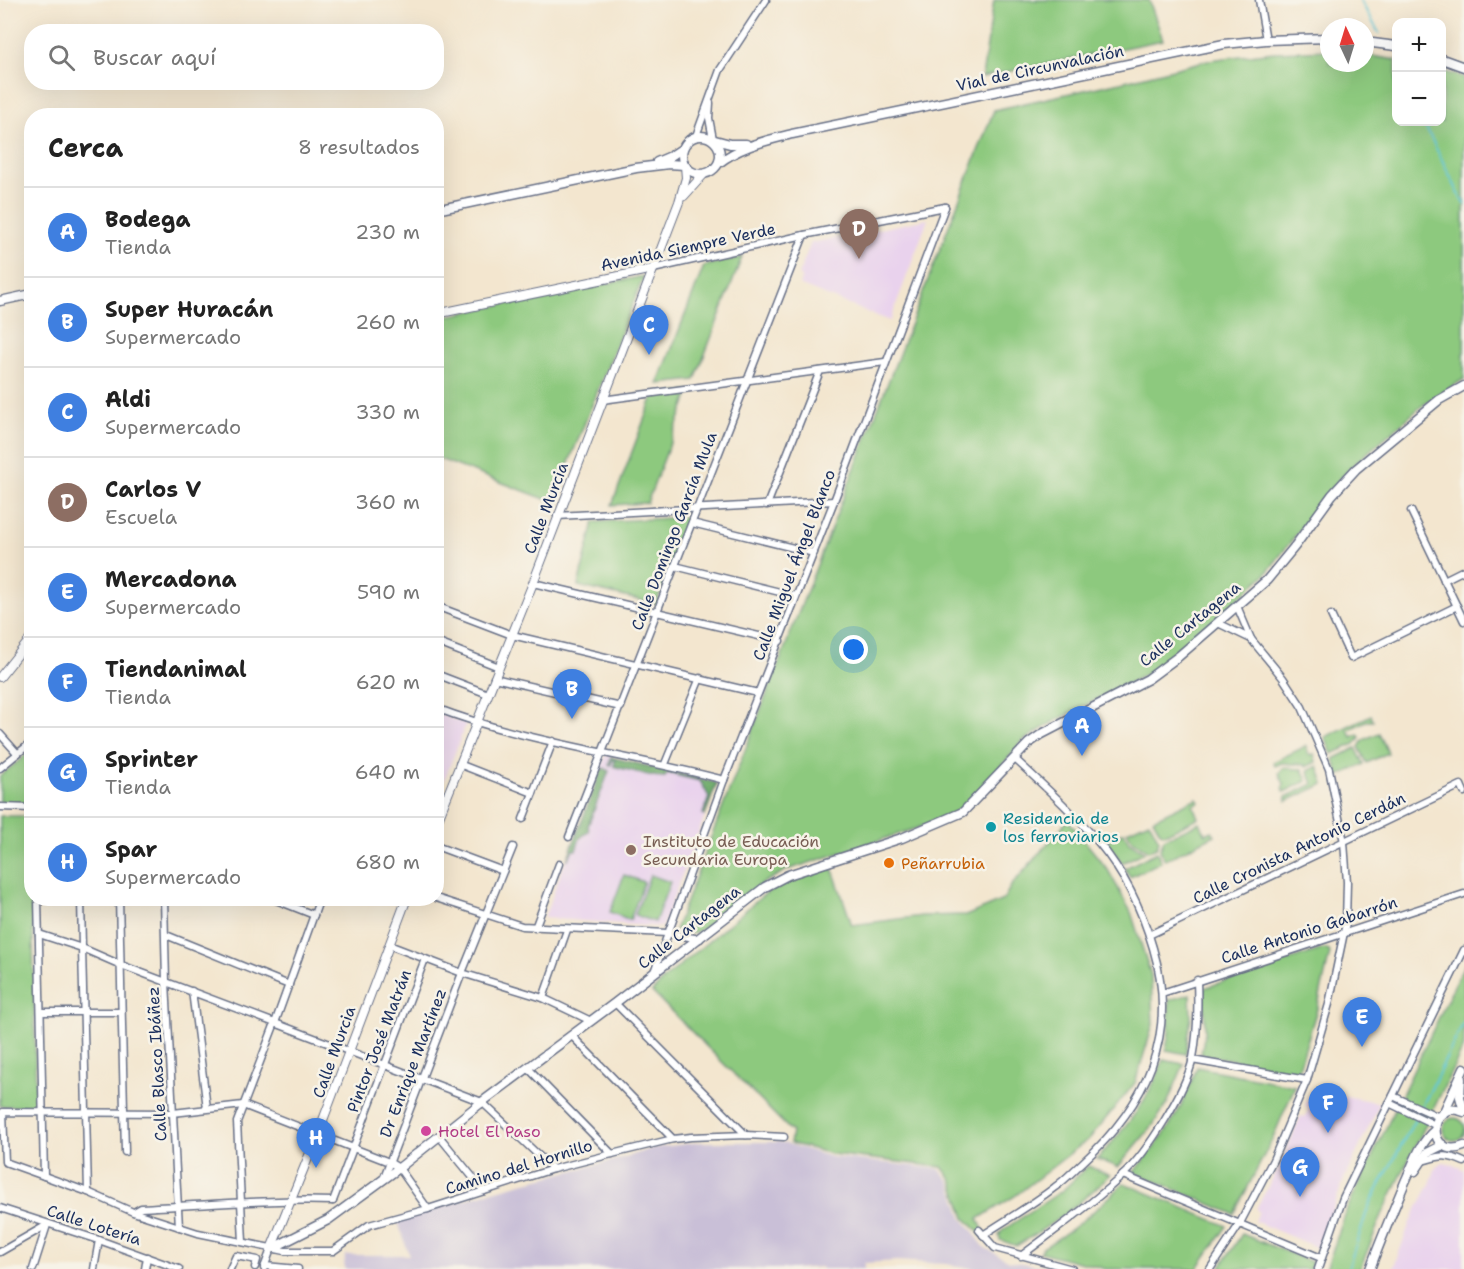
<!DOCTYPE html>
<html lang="es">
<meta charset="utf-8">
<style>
body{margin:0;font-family:"Shantell Sans",sans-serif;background:#f6f6f6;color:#222}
.controls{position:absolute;right:18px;top:18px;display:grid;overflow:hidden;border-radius:12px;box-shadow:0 6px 24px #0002}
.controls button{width:54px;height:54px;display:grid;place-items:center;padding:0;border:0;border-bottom:2px solid #e0e0e0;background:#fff;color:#222;font:30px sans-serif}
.compass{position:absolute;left:1320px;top:18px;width:54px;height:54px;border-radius:50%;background:#fff;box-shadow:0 6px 24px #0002;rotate:356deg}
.you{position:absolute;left:854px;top:650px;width:21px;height:21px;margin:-15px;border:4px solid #fff;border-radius:50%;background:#1a73e8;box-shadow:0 0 0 9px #1a73e833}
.badge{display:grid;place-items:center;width:39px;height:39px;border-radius:50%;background:#2563eb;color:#fff;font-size:20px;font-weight:700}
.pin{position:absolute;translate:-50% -50px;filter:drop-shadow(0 2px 3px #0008)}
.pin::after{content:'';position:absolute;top:32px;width:21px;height:18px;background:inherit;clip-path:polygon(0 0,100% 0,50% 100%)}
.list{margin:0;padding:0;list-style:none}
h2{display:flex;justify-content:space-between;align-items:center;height:78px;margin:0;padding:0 24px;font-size:26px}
h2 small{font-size:20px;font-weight:400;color:#767676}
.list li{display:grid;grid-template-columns:39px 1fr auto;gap:18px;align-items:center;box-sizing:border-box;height:90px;padding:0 24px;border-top:2px solid #e0e0e0}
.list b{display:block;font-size:22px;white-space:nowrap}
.list p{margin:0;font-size:20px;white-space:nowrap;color:#767676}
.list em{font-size:20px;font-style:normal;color:#767676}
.icon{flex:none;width:33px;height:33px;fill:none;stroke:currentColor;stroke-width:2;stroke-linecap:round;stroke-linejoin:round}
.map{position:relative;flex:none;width:1464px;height:1269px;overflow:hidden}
.search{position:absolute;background:#fff;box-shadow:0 6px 24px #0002;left:24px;top:24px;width:420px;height:66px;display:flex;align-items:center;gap:15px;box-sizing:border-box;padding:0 21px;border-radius:24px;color:#767676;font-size:22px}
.panel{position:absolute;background:#fff;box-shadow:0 6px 24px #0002;left:24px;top:108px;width:420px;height:798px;border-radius:24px}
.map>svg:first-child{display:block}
</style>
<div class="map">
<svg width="1464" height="1269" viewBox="0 0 1464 1269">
<rect width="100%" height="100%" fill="#f7f3e8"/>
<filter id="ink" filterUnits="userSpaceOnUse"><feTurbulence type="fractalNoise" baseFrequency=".0167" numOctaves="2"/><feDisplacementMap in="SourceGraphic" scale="12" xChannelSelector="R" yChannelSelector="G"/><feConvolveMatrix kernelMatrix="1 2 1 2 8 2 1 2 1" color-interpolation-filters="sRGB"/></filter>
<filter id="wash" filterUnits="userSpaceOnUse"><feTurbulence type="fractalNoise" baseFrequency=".008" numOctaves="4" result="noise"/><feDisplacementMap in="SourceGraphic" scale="24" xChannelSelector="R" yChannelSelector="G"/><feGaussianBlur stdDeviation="1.35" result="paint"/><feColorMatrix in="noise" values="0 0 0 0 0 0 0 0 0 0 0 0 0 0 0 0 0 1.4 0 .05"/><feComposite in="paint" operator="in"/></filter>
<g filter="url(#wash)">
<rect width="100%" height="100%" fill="#f3e6cf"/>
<g fill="#e9d2ed">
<polygon points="928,219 890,321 799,285 802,277 798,275 811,243"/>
<polygon points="437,713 466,724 443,783 437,780"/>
<polygon points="606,755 718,782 662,927 544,918"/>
<polygon points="1311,1089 1380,1103 1344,1179 1318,1248 1254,1221 1259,1212 1256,1209 1280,1165 1301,1116 1305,1117 1309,1108 1305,1106"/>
<polygon points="1443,1162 1453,1164 1464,1170 1464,1267 1462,1269 1393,1269 1410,1222 1430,1184 1436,1167"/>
</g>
<polygon fill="#c9bfd7" points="701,1142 781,1142 831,1157 939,1169 950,1181 962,1218 985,1248 1009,1261 1060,1269 976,1269 946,1264 897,1261 864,1263 864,1269 822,1269 821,1267 794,1269 344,1269 345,1255 409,1255 397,1219 518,1184 616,1160 654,1148"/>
<g fill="#8dc97e" stroke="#547c6e" stroke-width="1.5">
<polygon points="994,0 1149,0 1163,40 982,77"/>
<polygon points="1329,50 1329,63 1365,63 1365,55 1396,60 1396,122 1442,122 1442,71 1464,77 1464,379 1423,405 1352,466 1331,489 1266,574 1180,651 1150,672 1053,722 1024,740 972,799 956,812 933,823 787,870 765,882 701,930 693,933 675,930 994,110 1125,81 1209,60 1274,52"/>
<polygon points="742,257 695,380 658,384 704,266"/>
<polygon points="644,276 553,502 437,458 437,318"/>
<polygon points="690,391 647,503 612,505 653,396"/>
<polygon points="688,517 656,604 578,586 594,522"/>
<polygon points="1371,715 1373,721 1366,721 1348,730 1352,737 1358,734 1360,737 1355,744 1332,754 1325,737"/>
<polygon points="1379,733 1388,753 1367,763 1359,747 1363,740"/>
<polygon points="1306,746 1309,755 1314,754 1316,762 1306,767 1305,765 1282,763 1275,766 1273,762"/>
<polygon points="1356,748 1364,764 1339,776 1334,759"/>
<polygon points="31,751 31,803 0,802 0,776"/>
<polygon points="1318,766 1324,784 1287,801 1286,797 1313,784 1308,771"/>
<polygon points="1283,768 1302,769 1307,781 1284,792 1282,789 1284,784 1279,773"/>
<polygon points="1197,798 1199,802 1193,805 1198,818 1165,834 1160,832 1153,819"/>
<polygon points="0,816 31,816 36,1107 0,1106"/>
<polygon points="1068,820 1108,870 1131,912 1151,975 1153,1025 1135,1083 1090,1138 1015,1196 978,1219 990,1244 965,1218 952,1180 942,1167 832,1154 790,1143 792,1132 652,992 664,979 761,897 777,886 832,867 852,925 922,916 968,915 1003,900 1011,886"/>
<polygon points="1149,821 1159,840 1157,847 1149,851 1131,839 1127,831"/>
<polygon points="1200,822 1205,834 1212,831 1215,835 1165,860 1160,850 1164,839"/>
<polygon points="1124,832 1129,842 1145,852 1122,863 1106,841"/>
<polygon points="1157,852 1161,862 1130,877 1125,868"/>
<polygon points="624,875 644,882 630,920 610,912"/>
<polygon points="650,875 670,882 655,922 635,915"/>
<polygon points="1323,949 1327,949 1330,953 1317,1009 1298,1072 1201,1054 1205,1032 1204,988"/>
<polygon points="1464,965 1464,1046 1382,1215 1360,1269 1326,1269 1347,1209"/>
<polygon points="1190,994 1191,1017 1186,1054 1166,1050 1169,1032 1169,1000"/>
<path d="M1163 1060 1184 1064 1167 1104 1153 1125 1118 1167 1097 1159C1125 1129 1150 1099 1163 1060Z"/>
<path d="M1197 1067 1295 1086 1272 1140 1234 1214 1134 1172C1165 1136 1181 1113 1197 1067Z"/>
<circle cx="1454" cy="1129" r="11"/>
<path d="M1088 1166 1110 1175C1081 1203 1051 1226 1016 1246L1000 1240 999 1235 1003 1230 1063 1190Z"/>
<path d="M1124 1183 1227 1226 1197 1269H1106L1040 1252 1041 1249C1072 1231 1099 1208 1124 1183Z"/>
<polygon points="1242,1234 1312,1262 1310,1269 1219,1269"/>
</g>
<g fill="#72ad6d" stroke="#466e66" stroke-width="1.5">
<path d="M611 757 717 783 705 815 703 814 709 797 700 781 667 773 665 777C656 779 628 769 616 767L614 766 615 760H612L611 765H609Z"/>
<polygon points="604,768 609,771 588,826 589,831 580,838 576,850 573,850 567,860 601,770"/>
</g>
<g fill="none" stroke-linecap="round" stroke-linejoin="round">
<g stroke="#5ec7d9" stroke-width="2">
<polyline points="1360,0 1379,33"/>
<polyline points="1423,122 1464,204"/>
<polyline points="1348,1269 1368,1208 1429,1093 1464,1022"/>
</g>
</g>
</g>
<g filter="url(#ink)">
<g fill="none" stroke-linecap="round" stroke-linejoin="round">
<g stroke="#676f86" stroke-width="9">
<g id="minor">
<polyline points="1259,0 1266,40"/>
<polyline points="710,103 709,118 713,139"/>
<polyline points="696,136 720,70 766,0"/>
<polyline points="653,269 804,235 945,207"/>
<polyline points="602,400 885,362"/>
<polyline points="767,505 820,371"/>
<polyline points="1411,511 1464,621"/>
<polyline points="557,516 834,501"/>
<polyline points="692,523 814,553"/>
<polyline points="675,566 796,596"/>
<polyline points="1444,580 1464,570"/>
<polyline points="533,583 780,641"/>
<polyline points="436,606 512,635 758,693"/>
<polyline points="1331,615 1351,658 1457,606"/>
<polyline points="1218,623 1251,639"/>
<polyline points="436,642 499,667"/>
<polyline points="436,674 488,694"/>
<polyline points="494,678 621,707"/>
<path d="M436 708C527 743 630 755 724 780"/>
<polyline points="0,734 17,753"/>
<polyline points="459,764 533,793"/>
<polyline points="665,764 700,678"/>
<polyline points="0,768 32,742"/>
<polyline points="436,793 447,797"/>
<polyline points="0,807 32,808"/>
<polyline points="523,819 553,741"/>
<polyline points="569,837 804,235"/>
<polyline points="436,846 503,871"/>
<polyline points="38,898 44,1176 5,1162 3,1112 173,1113 243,1105 389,1162 399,1168 428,1209"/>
<polyline points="81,898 82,948 121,965 275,1023 320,898"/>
<polyline points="119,898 125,1152"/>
<polyline points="164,898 166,982 179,1227"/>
<polyline points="271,898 314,915"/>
<polyline points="436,898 522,926 667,933 700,939"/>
<polyline points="535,928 559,864"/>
<polyline points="39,934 82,948 88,1192"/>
<polyline points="166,935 289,985"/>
<polyline points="1149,935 1461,785 1464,792"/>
<polyline points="389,945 462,973 543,998 591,1021"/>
<polyline points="654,972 724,780 834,501 945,207"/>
<polyline points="192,991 207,1108"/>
<polyline points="1162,993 1464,894"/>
<polyline points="543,998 567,930"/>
<polyline points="615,1003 746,1135"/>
<polyline points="42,1012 121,1012"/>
<polyline points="571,1035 673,1139"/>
<polyline points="1192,1060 1307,1080"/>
<polyline points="528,1068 612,1154"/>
<polyline points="1393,1096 1439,1117"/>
<polyline points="1389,1103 1435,1125"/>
<polyline points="439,1136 484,1191"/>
<path d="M1422 1161C1440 1156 1445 1153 1464 1162"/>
<polyline points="1123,1175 1321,1258"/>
<polyline points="44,1176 88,1192 133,1212 198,1233 285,1251 333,1251 369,1225 428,1209 553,1169 612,1154 673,1139 691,1137 746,1135 784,1137"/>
<polyline points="384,1177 462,973 513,847"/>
<polyline points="333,1201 425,959"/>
<polyline points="0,1208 99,1240 179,1269"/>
<path d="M134 1212 141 1208C205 1205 269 1199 333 1201"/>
<polyline points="979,1230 995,1248 1072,1269"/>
<path d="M983 1235C1007 1219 1032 1205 1055 1187 1065 1180 1073 1171 1082 1163 1147 1104 1179 1035 1153 948 1142 910 1124 873 1099 843 1074 813 1044 786 1015 759"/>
<polyline points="243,1242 237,1122 275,1023 482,1102 553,1169"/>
<polyline points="0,1252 47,1225"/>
<path d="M1021 1256C1055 1230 1091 1205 1122 1176 1147 1153 1186 1091 1193 1058 1198 1032 1198 1007 1197 980"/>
<polyline points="265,1266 298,1269"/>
<polyline points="264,1268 271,1249"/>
<polyline points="33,1269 47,1225"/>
<polyline points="94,1269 99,1240"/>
<polyline points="145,1269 147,1257"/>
<polyline points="230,1269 236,1256 257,1260 255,1267"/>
<polyline points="1210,1269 1239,1225 1273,1160 1307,1080 1329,1004 1346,923 1347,882 1344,842 1329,769 1302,707 1283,678 1251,639 1237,606"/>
<polyline points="1318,1269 1343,1198 1464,950"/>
</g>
</g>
<g stroke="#676f86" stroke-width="10">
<g id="tertiary">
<polyline points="684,196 704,174"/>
<polyline points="436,314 653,269"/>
<polyline points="0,677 32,637"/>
<polyline points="436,824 533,583 679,202 686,178 685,166"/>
<polyline points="271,1249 317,1136 407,898"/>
</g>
</g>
<g stroke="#676f86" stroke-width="11">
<g id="secondary">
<polyline points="1365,42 1396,46"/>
<polyline points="1442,59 1464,67"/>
<circle cx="701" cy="155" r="19"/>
<polyline points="715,140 730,144 746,144"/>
<polyline points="657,162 671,156 683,148"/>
<path d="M719 163C740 146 766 141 792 134L1224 44 1266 40 1329 38"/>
<polyline points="436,210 636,168 669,164 684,165"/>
<polyline points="0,301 32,294"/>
<polyline points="1461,1079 1460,1097 1464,1111"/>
<path d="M1464 1112C1426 1096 1426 1162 1464 1146"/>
<polyline points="1443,1114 1464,1068"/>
<polyline points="1415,1171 1427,1153 1443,1145"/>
<polyline points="271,1249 328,1220 399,1168 482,1102 615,1003 765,887 788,875 902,838 963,812 1029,743 1042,734 1148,679 1179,656 1267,580 1295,546 1332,495 1356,469 1439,400 1464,386"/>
<path d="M1370 1269C1381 1239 1393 1211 1405 1182 1413 1165 1420 1142 1435 1130"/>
</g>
</g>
<use href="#minor" stroke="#fff" stroke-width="6"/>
<use href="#tertiary" stroke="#fff" stroke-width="8"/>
<use href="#secondary" stroke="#fff" stroke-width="8"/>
</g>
</g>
<circle fill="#0f9aa8" stroke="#f7f3e8" stroke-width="2" cx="991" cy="827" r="6"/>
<circle fill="#8d6e63" stroke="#f7f3e8" stroke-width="2" cx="631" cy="850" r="6"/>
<circle fill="#e8710a" stroke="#f7f3e8" stroke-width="2" cx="889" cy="863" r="6"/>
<circle fill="#d1479c" stroke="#f7f3e8" stroke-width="2" cx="426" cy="1131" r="6"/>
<g text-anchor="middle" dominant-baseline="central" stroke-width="5" stroke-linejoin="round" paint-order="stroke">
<g font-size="16" fill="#1b2f5e" stroke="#f7f3e8">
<text transform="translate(1040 68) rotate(-12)">Vial de Circunvalación</text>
<text transform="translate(688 247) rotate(-12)">Avenida Siempre Verde</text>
<text transform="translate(546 508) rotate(-69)">Calle Murcia</text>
<text transform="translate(674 531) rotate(-69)">Calle Domingo García Mula</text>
<text transform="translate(794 565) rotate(-69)">Calle Miguel Ángel Blanco</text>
<text transform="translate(1190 624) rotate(-39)">Calle Cartagena</text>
<text transform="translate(1299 848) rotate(-26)">Calle Cronista Antonio Cerdán</text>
<text transform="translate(689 927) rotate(-38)">Calle Cartagena</text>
<text transform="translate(1309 930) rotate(-18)">Calle Antonio Gabarrón</text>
<text transform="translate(379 1041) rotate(-69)">Pintor José Matrán</text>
<text transform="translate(334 1052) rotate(-70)">Calle Murcia</text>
<text transform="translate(413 1063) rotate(-69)">Dr Enrique Martínez</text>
<text transform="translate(157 1064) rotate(-93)">Calle Blasco Ibáñez</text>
<text transform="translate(519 1167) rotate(-17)">Camino del Hornillo</text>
<text transform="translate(94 1225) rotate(18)">Calle Lotería</text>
</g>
<g font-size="16" fill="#0d838f" stroke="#f7f3e8" text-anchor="start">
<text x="1003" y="818">Residencia de<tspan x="1003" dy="18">los ferroviarios</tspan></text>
</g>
<g font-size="16" fill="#785e54" stroke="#f7f3e8" text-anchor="start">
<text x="643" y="841">Instituto de Educación<tspan x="643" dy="18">Secundaria Europa</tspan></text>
</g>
<g font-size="16" fill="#c56008" stroke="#f7f3e8" text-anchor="start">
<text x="901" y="863">Peñarrubia</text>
</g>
<g font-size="16" fill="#b23c85" stroke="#f7f3e8" text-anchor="start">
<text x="438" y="1131">Hotel El Paso</text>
</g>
</g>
</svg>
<div class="controls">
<button>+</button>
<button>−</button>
</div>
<svg class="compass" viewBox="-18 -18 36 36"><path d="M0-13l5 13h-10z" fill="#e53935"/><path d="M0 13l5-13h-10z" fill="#767676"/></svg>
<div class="you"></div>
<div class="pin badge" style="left:1082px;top:756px;background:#3f7fe0">A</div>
<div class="pin badge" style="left:572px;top:719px;background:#3f7fe0">B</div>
<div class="pin badge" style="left:649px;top:355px;background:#3f7fe0">C</div>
<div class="pin badge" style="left:859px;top:259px;background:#8d6e63">D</div>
<div class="pin badge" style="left:1362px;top:1047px;background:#3f7fe0">E</div>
<div class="pin badge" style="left:1328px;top:1133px;background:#3f7fe0">F</div>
<div class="pin badge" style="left:1300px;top:1197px;background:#3f7fe0">G</div>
<div class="pin badge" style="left:316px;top:1168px;background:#3f7fe0">H</div>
<div class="search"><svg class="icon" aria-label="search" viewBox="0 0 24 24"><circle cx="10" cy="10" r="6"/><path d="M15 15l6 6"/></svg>Buscar aquí</div>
<section class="panel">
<h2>Cerca<small>8 resultados</small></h2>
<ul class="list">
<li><span class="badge" style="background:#3f7fe0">A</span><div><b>Bodega</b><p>Tienda</p></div><em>230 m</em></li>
<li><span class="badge" style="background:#3f7fe0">B</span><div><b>Super Huracán</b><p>Supermercado</p></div><em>260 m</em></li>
<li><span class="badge" style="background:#3f7fe0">C</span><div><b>Aldi</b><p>Supermercado</p></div><em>330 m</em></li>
<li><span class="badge" style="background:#8d6e63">D</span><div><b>Carlos V</b><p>Escuela</p></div><em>360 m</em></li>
<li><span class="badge" style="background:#3f7fe0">E</span><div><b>Mercadona</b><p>Supermercado</p></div><em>590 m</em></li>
<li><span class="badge" style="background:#3f7fe0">F</span><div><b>Tiendanimal</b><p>Tienda</p></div><em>620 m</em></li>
<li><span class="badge" style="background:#3f7fe0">G</span><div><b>Sprinter</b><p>Tienda</p></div><em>640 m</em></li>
<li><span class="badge" style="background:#3f7fe0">H</span><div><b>Spar</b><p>Supermercado</p></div><em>680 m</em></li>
</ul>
</section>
</div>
